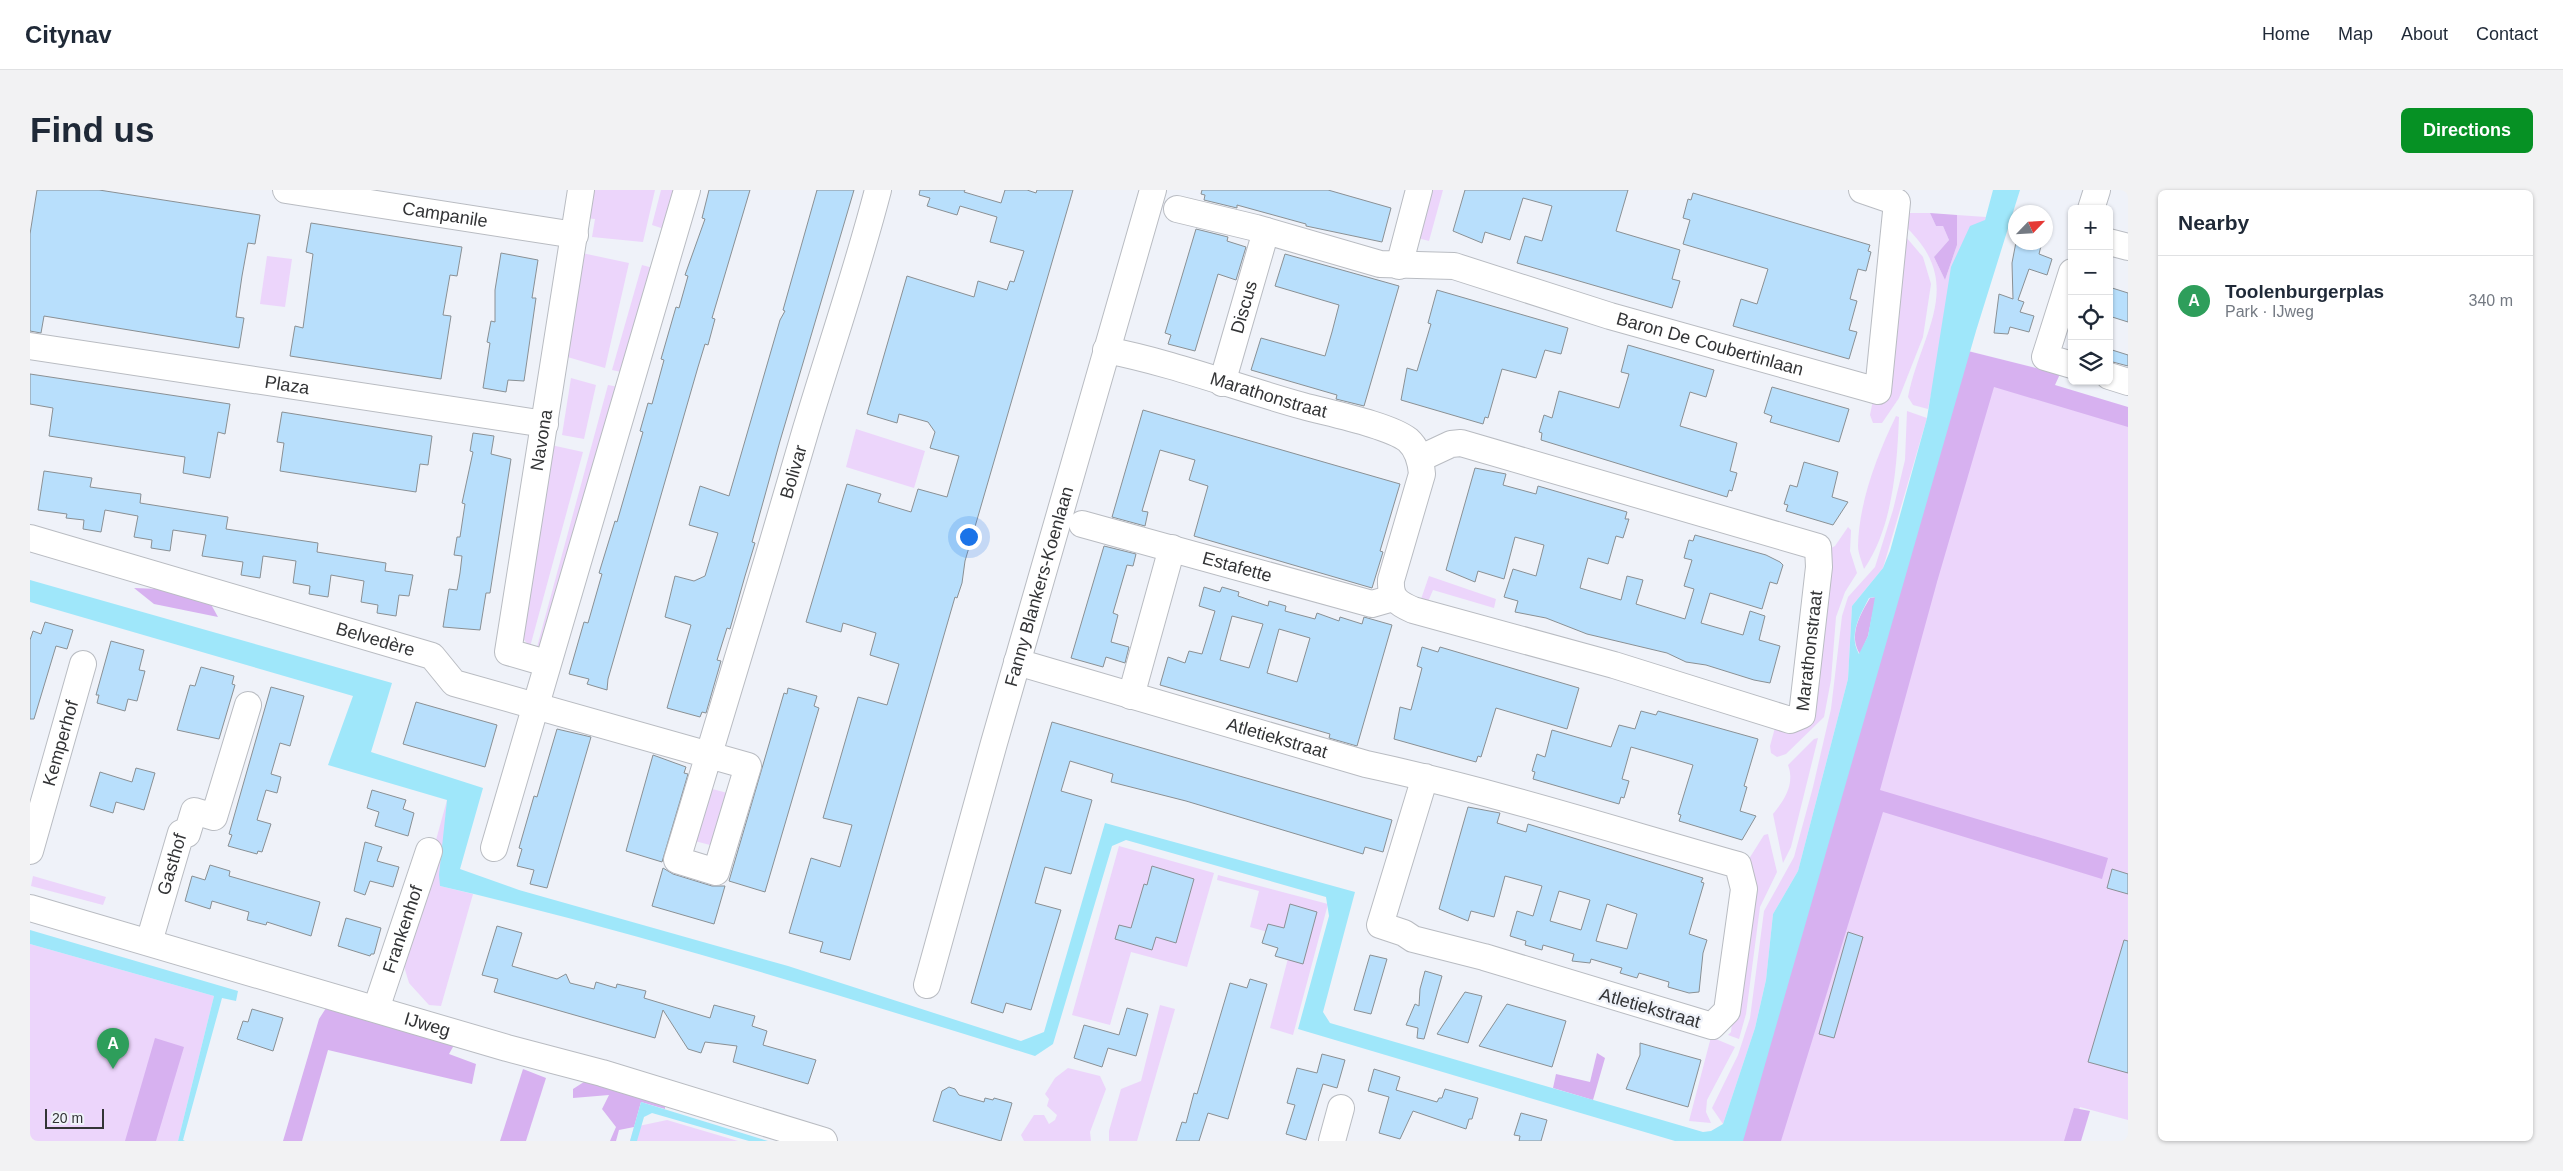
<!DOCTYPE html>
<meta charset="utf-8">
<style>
body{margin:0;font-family:Helvetica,sans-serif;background:#f2f2f3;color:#1f2937}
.controls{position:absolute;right:15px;top:15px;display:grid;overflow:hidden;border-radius:8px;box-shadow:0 1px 4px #0004}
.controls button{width:45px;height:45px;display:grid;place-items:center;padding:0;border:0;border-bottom:1px solid #e0e1e3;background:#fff;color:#1f2937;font:25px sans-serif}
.compass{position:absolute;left:1978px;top:15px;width:45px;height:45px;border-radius:50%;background:#fff;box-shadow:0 1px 4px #0004;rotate:65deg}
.scale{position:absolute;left:15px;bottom:12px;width:59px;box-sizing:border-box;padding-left:5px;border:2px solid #333436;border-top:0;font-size:14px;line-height:18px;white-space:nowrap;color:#333436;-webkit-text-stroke:4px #eff2f9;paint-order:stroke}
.you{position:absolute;left:938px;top:346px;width:18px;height:18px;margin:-12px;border:4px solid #fff;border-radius:50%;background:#1a73e8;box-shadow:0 0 0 8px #1a73e833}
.badge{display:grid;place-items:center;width:32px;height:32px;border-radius:50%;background:#069124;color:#fff;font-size:16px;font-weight:700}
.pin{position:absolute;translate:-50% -41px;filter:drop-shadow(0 1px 2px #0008)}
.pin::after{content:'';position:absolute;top:26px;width:18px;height:15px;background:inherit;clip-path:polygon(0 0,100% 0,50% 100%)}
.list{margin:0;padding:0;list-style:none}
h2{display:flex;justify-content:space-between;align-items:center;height:65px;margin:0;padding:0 20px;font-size:21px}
h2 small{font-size:16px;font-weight:400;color:#747a83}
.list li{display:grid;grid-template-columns:32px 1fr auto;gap:15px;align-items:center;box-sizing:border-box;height:90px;padding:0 20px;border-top:1px solid #e0e1e3}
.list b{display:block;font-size:19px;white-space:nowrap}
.list p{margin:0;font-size:16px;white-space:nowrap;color:#747a83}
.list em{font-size:16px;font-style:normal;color:#747a83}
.icon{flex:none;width:28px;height:28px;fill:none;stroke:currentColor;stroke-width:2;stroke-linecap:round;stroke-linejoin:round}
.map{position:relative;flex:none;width:2098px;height:951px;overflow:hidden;border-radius:8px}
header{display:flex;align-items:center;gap:30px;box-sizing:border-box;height:70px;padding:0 25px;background:#fff;border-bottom:1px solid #e0e1e3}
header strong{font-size:24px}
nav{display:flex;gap:28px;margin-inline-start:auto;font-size:18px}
.intro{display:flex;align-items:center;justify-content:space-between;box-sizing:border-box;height:120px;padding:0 30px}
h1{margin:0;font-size:35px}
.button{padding:12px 22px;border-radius:8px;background:#069124;color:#fff;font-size:18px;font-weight:700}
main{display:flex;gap:30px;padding:0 30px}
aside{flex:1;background:#fff;border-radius:8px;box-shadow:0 1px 4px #0004}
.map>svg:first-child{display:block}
</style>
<header>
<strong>Citynav</strong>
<nav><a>Home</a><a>Map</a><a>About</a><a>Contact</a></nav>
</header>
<div class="intro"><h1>Find us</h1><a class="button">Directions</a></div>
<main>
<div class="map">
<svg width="2098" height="951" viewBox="0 0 2098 951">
<rect width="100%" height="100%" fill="#eff2f9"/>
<g fill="#ecd5fb">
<polygon points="558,0 625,0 613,52 562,47 565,29 555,28"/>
<polygon points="631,0 645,0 634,39 622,35"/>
<polygon points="1396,0 1413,0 1399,51 1384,47"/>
<path d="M1877 23H1900L1906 36H1913L1919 50 1904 67 1915 90 1927 55V25L1956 27 1905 185 1898 219 1883 215 1878 207C1891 142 1936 95 1877 38Z"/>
<polygon points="1876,47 1893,67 1901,94 1893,147 1869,208 1852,233 1843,233 1840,225"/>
<polygon points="552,63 599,73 575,178 534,166"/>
<polygon points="237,66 262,69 255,117 230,114"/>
<polygon points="612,75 623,78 591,182 582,180"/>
<polygon points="541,188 566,195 554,249 532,245"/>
<polygon points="1958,192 2098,234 2098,930 2050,917 2039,951 1749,951"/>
<polygon points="578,195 589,197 513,455 507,457"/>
<polygon points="1877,221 1897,228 1853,378 1822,416 1818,489 1768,681 1743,724 1736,790 1725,838 1693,934 1682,918 1708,865 1720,828 1734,721 1764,667 1783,597 1801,519 1812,426 1818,407 1845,377 1863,320 1875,270"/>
<path d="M1866 226 1869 227C1867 276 1863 337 1834 379 1832 372 1828 363 1828 356 1829 312 1847 265 1866 226Z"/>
<polygon points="826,239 895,261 884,298 816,277"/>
<polygon points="521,255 553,262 500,457 491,446"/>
<polygon points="1818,337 1821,340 1820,361 1827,383 1815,402 1806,427 1801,490 1794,527 1756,564 1747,567 1741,563 1740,556 1746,534 1766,537 1799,359 1805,356"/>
<polygon points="1399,386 1466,409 1464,418 1403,400 1397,414 1390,412"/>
<path d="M1788 548 1761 657 1753 673 1743 624C1755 609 1765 594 1758 575L1784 549Z"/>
<polygon points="675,597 701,604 684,656 657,649"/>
<polygon points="417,610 410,696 443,704 411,816 399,815 379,793 371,766 392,701"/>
<polygon points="1738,644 1747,682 1730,717 1716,824 1709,849 1698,845 1701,842 1715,709 1717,672 1734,645"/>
<polygon points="1089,656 1184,683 1157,777 1101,762 1080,835 1042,825"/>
<polygon points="1188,685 1298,714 1263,845 1240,838 1263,749 1220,737 1229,701 1187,690"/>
<polygon points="3,686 76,707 73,715 1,696"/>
<polygon points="0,754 184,806 148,951 0,951"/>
<polygon points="1130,815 1145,819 1107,951 1079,951 1079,941 1091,899 1111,891"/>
<polygon points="1681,847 1705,857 1677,910 1676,922 1681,933 1659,931"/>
<polygon points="1038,878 1070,886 1076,899 1060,942 1061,951 994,951 991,945 1004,925 1014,925 1019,934 1025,930 1027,925 1017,916 1019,909 1015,904 1025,888"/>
<polygon points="637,930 708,951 600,951 604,937"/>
</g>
<g fill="#d7b1f0">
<polygon points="1900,23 1927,25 1927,55 1915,90 1904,67 1919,50 1913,36 1906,36"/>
<polygon points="1934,160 2030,184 2025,195 2098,217 2098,237 1964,197 1907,392 1850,600 2078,668 2072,689 1853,622 1751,951 1711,951"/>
<polygon points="104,398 129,399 178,409 188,427 124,414"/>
<path d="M1846 407 1838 446 1830 464C1818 445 1830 425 1840 408Z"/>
<polygon points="298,815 428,848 419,864 446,874 442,894 298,860 272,951 253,951 289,829"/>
<polygon points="125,848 154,857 126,951 95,951"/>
<polygon points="1567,863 1575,868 1563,910 1523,898 1526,884 1560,892"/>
<polygon points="493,879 516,888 496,951 470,951"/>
<polygon points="557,890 635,912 635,919 611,912 604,937 589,940 586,951 580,951 586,937 572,919 579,905 543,908 543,899"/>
<polygon points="2044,918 2060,921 2051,951 2034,951"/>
</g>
<g fill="#9fe7fa" fill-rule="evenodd">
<path d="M1963 0H1990L1946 141 1713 951H1645L1268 839 1299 726 1296 707 1096 650 1082 656 1023 854 1005 866C808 805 611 743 410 696L409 685 417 610 298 575 323 506 0 412V390L362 493 341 562 453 598 430 679 489 700 758 776 991 851 1014 842 1075 633 1325 702 1293 822 1300 833 1673 942 1681 941 1693 934 1725 838 1736 790 1743 724 1768 681 1818 489 1822 416 1853 378 1860 361 1897 228 1921 77 1940 36 1955 30ZM1845 407 1838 446 1829 464C1818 445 1830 425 1839 408Z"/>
<polygon points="0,740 208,801 206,811 192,808 153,950 155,951 148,951 184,806 0,754"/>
<polygon points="611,912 738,951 719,951 622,923 614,927 607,951 600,951"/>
</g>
<g fill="#b8dffc" stroke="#8a9094" fill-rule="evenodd">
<polygon points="7,0 69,0 230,25 225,54 218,53 212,86 206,127 214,128 209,158 14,126 11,143 0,141 0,44"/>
<polygon points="679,0 720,0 682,128 685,129 678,155 675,154 668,177 578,489 577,500 557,494 559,489 539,484 554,432 558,433 572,384 569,383 585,331 587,332 613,242 610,241 618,213 622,214 634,170 631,169 646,117 649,118 658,86 655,85 675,29 672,28"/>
<polygon points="787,0 824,0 750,251 722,352 725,353 715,386 700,439 697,438 687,470 691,471 676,523 672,522 670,527 637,518 661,435 635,427 645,386 664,391 675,386 688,343 659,335 670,296 699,306 750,130 755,121 753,120"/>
<polygon points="890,0 935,0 934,2 971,13 975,0 997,0 1006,3 1007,0 1043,0 935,371 932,393 927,408 925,407 820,770 790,762 793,752 759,743 781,668 810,677 822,635 793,628 828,507 857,515 869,474 840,465 846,443 813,433 811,442 776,432 817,294 851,304 848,312 881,322 888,299 917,307 929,266 900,258 905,242 898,232 869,224 867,233 837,224 877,86 944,107 948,91 977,100 980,91 984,92 994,61 960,52 967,27 930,16 927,25 897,16 900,8 889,5"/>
<polygon points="1172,0 1298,0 1361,18 1352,52 1276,36 1276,34 1207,15 1207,18 1174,10 1175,5 1171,4"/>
<polygon points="1435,0 1598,0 1586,41 1650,60 1642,89 1650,91 1642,118 1487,73 1495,46 1512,51 1522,16 1493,8 1480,50 1455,42 1452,53 1423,41"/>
<polygon points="1663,3 1840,55 1838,61 1841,62 1836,81 1828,79 1820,109 1827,111 1819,140 1827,142 1819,169 1703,136 1711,109 1727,114 1738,79 1653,54 1660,30 1653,28 1658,9 1661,10"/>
<polygon points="281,33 432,57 427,86 420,85 413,125 421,126 411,189 260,166 265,136 273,138 283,64 276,62"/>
<polygon points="1166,39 1198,47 1197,51 1216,57 1206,90 1188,84 1165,161 1138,154 1141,145 1135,143"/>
<polygon points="1986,52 2012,52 2009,64 2022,69 2017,85 1999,79 1988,110 1994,112 1990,122 2004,126 1999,142 1980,137 1978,144 1964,143 1969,104 1983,109 1982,73"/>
<polygon points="471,63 508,70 502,108 506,108 494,191 478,190 476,202 453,198 460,153 457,152 461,131 465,132 465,100"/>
<polygon points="1255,64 1369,96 1334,216 1306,209 1307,205 1221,180 1231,148 1295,166 1302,142 1309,115 1245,96"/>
<polygon points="2079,97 2098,103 2098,132 2079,126"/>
<polygon points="1407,100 1538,138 1531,164 1515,160 1506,188 1472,179 1458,228 1455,227 1453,234 1371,210 1377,178 1387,181 1401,134 1398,133"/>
<polygon points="1598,155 1684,180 1676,207 1660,202 1650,236 1707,253 1700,281 1707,283 1702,301 1699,300 1697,307 1511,250 1512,243 1509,242 1514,225 1522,228 1529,201 1589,218 1599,184 1591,182"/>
<polygon points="2079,159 2098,165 2098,176 2079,171"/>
<polygon points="0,184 200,214 195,244 188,242 180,288 153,283 155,267 19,246 23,218 0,214"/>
<polygon points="1742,197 1819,219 1809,252 1740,232 1742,226 1734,223"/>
<polygon points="1113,220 1370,294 1350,361 1353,362 1342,398 1164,346 1178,296 1159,290 1165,270 1130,260 1112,321 1118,322 1115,336 1082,327"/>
<polygon points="252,222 402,246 398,275 390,274 386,302 250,281 254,253 247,252"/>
<polygon points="443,243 464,246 461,264 481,269 460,403 456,403 450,440 413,437 419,399 427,400 430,383 432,366 424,365 427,347 430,347 435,314 432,313 443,262 440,261"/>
<polygon points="1774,272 1808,282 1802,307 1818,312 1803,335 1756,321 1758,315 1754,314 1760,295 1767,297"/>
<polygon points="1445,278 1476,284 1473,295 1506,304 1508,296 1597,322 1595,329 1599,329 1593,348 1586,346 1578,374 1558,368 1550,398 1591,410 1597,386 1613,390 1606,414 1655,429 1664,399 1654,396 1662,370 1654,368 1659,350 1663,351 1665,345 1736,365 1750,372 1753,375 1747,394 1740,392 1732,419 1680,403 1671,433 1713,445 1720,421 1735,426 1729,450 1750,456 1740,493 1724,490 1676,475 1656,472 1637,463 1557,444 1516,428 1485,422 1488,411 1474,407 1483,379 1506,386 1514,355 1485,347 1474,389 1448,381 1445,392 1416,380"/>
<polygon points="14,281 62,288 60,297 111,304 110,313 198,327 196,339 288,353 287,362 356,373 355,381 383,385 379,406 369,405 366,426 347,423 348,415 331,412 334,391 301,385 298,407 279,404 280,396 263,393 266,371 233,366 230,388 211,385 213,372 172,366 176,345 143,340 140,361 121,358 122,350 104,347 108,326 75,320 71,342 53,339 54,330 36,328 37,324 8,320"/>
<polygon points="1074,356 1106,364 1103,376 1097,375 1083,423 1088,425 1081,452 1099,457 1095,473 1076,467 1073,477 1041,468"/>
<path d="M1174 397 1190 402 1192 397 1209 402 1208 406 1238 416 1239 411 1256 416 1255 421 1285 429 1287 423 1309 431 1310 427 1332 434 1334 427 1362 435 1327 556 1299 548 1300 544 1130 495 1138 467 1155 473 1159 461 1172 464 1185 421 1169 416ZM1202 426 1233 434 1219 478 1190 470ZM1249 439 1280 448 1267 492 1237 483Z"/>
<polygon points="15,432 43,440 37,459 26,456 4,529 0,529 0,450 3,441 11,444"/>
<polygon points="81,451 114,460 109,480 115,481 107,511 98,509 95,521 67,513 69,505 66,505"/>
<polygon points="1392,457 1408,462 1410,457 1549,498 1537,539 1466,518 1451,567 1448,566 1446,572 1364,549 1370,517 1381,520 1392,478 1387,476"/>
<polygon points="171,477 204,486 202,494 205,495 189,549 147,540 160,495 165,496"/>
<polygon points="241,497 274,506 260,556 250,553 241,584 251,587 247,603 236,600 227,630 241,634 232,662 228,661 227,664 198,656 202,645 199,644"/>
<polygon points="758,498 787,506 784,516 789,518 735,702 699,691 754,503 757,504"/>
<polygon points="386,512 467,535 455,577 373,554"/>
<polygon points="1611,521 1626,525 1628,521 1728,549 1714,596 1717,597 1710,621 1726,626 1712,650 1649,631 1651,625 1648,624 1663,575 1643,569 1601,557 1592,589 1599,591 1594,608 1591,607 1589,614 1503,589 1505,582 1502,581 1507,564 1515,567 1522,540 1581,557 1589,535 1605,539"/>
<polygon points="1022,532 1362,630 1353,662 1335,657 1333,664 1156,611 1081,592 1083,584 1040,571 1031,601 1062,610 1041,684 1015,677 1005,713 1031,720 1001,820 976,813 973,823 941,813"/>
<polygon points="527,539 561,547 517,698 500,694 504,680 487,676 492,659 489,658 504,606 507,607"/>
<polygon points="623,565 656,577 654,583 658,584 632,672 596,661"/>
<polygon points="106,578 125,583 114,620 86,612 83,623 60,616 70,582 102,592"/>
<polygon points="342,600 376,610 373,619 384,623 378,646 345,636 349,622 337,618"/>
<path d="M1438 617 1470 623 1467 633 1496 642 1498 634 1673 688 1671 692 1674 693 1659 744 1677 750 1673 763 1669 802 1659 803 1638 797 1639 792 1609 783 1607 788 1590 783 1592 778 1561 769 1560 773 1542 771 1544 764 1513 755 1512 760 1495 755 1496 751 1480 746 1487 721 1503 726 1512 696 1475 686 1464 727 1441 721 1438 731 1409 719ZM1529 701 1560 710 1551 740 1520 731ZM1577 714 1607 724 1597 759 1566 751Z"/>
<polygon points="335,652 352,657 347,671 369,677 363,697 340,691 335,705 324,701"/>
<polygon points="180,675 200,681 199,686 290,712 281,746 237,732 236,735 217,730 219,722 182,711 180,719 155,711 162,686 175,690"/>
<polygon points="1122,676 1164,689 1146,753 1126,747 1122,760 1085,749 1089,735 1101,738 1114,694 1117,695"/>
<polygon points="633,678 643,684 682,696 695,696 684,734 622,716"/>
<polygon points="2082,679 2098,684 2098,704 2077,698"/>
<polygon points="1260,714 1287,722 1273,774 1245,766 1248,758 1232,753 1238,734 1254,738"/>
<polygon points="316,728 351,738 344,764 341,764 340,766 308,756"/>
<polygon points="467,736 492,743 482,776 527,789 536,784 540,793 564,799 566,792 586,798 587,794 616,801 614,808 680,828 684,815 725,826 722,836 737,841 733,855 786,870 778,894 703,872 707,856 675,852 671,863 658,859 633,820 625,848 464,802 468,789 452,785"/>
<polygon points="1818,742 1833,747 1804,848 1789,844"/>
<polygon points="2094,750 2098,751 2098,883 2058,872"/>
<polygon points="1340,765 1357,769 1341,824 1324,820"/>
<polygon points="1395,781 1412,786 1394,849 1387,848 1388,838 1376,835 1385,814 1389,816 1390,799"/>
<polygon points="1220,789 1237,794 1198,929 1178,923 1169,951 1146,951 1152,932 1156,933 1164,903 1167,904 1200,793 1217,798"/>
<polygon points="1435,802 1452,806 1438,853 1407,844"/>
<polygon points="1477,814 1536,831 1522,877 1449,856"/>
<polygon points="1097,818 1118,824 1106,866 1078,858 1072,877 1044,868 1054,835 1089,845"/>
<polygon points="222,819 253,828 243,861 207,849 213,831 218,832"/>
<polygon points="1610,853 1671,870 1658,917 1596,899 1610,865"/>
<polygon points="1292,864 1315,870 1307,898 1293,894 1276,950 1256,944 1265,915 1257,913 1267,878 1287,883"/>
<polygon points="1344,879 1370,887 1366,900 1407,912 1409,908 1412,908 1415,899 1448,908 1442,929 1439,929 1436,939 1383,921 1370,949 1349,943 1359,907 1338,901"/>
<polygon points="919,897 925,899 929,905 954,912 955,908 963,910 964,908 982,913 971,951 903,931 912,901"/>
<polygon points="1491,923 1517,930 1511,951 1489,951 1490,946 1484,945"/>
</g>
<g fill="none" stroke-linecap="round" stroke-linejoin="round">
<g stroke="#b9bcc2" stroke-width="28">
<g id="minor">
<path id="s1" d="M256 0 545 45"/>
<path id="s2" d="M1147 19 1226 38 1350 74 1424 76 1580 126 1848 201 1867 12 1832 0"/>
<polyline points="2061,19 2067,0"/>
<polyline points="2079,52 2098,57"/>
<polyline points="1369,76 1389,0"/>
<polyline points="2042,82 2015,167 2042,175"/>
<path id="s3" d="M0 156 515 234"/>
<path id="s4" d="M1076 160C1143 173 1208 198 1273 216 1298 223 1359 235 1378 250 1388 259 1391 272 1392 284L1361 390C1360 408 1367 413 1383 420L1584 475 1760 530 1772 525 1789 377 1788 357 1431 253 1421 254 1391 268"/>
<polyline points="2079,186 2098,192"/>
<path id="s5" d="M1192 193 1236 41"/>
<path id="s6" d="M1052 334 1342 414 1363 408"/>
<path id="s7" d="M0 348 402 466 424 493 718 576 686 682 647 670C691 527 734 383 776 239 800 159 827 81 848 0"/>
<path id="s8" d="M987 472 1336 574C1462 601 1584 640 1708 675L1714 699 1697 821 1682 836 1454 767 1383 749 1374 743 1350 735 1395 587"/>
<path id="s9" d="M516 473 478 462 551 0"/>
<polyline points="1101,506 1142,358"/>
<polyline points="464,658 657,0"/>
<path id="s10" d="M0 661 53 474"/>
<path id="s11" d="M0 718 477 858 572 883 794 951"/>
<path id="s12" d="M119 752 151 643 157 644 164 621 184 627 218 515"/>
<path id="s13" d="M897 795 964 553 1123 0"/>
<path id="s14" d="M346 819 399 661"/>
<polyline points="1302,951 1311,918"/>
</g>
</g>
<use href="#minor" stroke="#fff" stroke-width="26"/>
</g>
<g text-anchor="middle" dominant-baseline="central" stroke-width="5" stroke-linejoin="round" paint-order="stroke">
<g font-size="18" fill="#333436" stroke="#eff2f9">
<text stroke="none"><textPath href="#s1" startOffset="161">Campanile</textPath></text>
<text stroke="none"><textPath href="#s5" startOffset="79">Discus</textPath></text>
<text stroke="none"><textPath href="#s2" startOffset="552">Baron De Coubertinlaan</textPath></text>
<text stroke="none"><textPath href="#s3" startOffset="260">Plaza</textPath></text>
<text stroke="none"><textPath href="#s4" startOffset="169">Marathonstraat</textPath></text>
<text stroke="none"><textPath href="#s9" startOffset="254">Navona</textPath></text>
<text stroke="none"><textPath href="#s7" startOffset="1316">Bolivar</textPath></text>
<text stroke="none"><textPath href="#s6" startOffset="161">Estafette</textPath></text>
<text stroke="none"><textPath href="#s13" startOffset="414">Fanny Blankers-Koenlaan</textPath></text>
<text stroke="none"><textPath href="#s7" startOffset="360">Belvedère</textPath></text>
<text stroke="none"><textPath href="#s4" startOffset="975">Marathonstraat</textPath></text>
<text stroke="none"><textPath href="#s8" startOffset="271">Atletiekstraat</textPath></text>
<text stroke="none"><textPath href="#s10" startOffset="112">Kemperhof</textPath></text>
<text stroke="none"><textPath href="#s12" startOffset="81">Gasthof</textPath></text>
<text stroke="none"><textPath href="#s14" startOffset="84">Frankenhof</textPath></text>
<text transform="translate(1620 818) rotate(16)">Atletiekstraat</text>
<text stroke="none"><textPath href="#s11" startOffset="414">IJweg</textPath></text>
</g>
</g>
</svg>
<div class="controls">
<button>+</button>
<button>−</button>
<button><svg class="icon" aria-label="locate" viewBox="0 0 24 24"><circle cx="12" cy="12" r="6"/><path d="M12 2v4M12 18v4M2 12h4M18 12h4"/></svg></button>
<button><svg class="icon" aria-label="layers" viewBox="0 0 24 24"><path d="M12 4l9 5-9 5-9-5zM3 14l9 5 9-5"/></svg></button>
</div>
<svg class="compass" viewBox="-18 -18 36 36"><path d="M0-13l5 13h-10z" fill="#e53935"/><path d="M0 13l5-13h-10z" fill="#747a83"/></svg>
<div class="scale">20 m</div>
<div class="you"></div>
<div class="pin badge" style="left:83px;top:879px;background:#2e9e5b">A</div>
</div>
<aside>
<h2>Nearby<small></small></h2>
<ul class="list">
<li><span class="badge" style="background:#2e9e5b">A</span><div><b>Toolenburgerplas</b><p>Park · IJweg</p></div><em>340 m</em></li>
</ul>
</aside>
</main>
